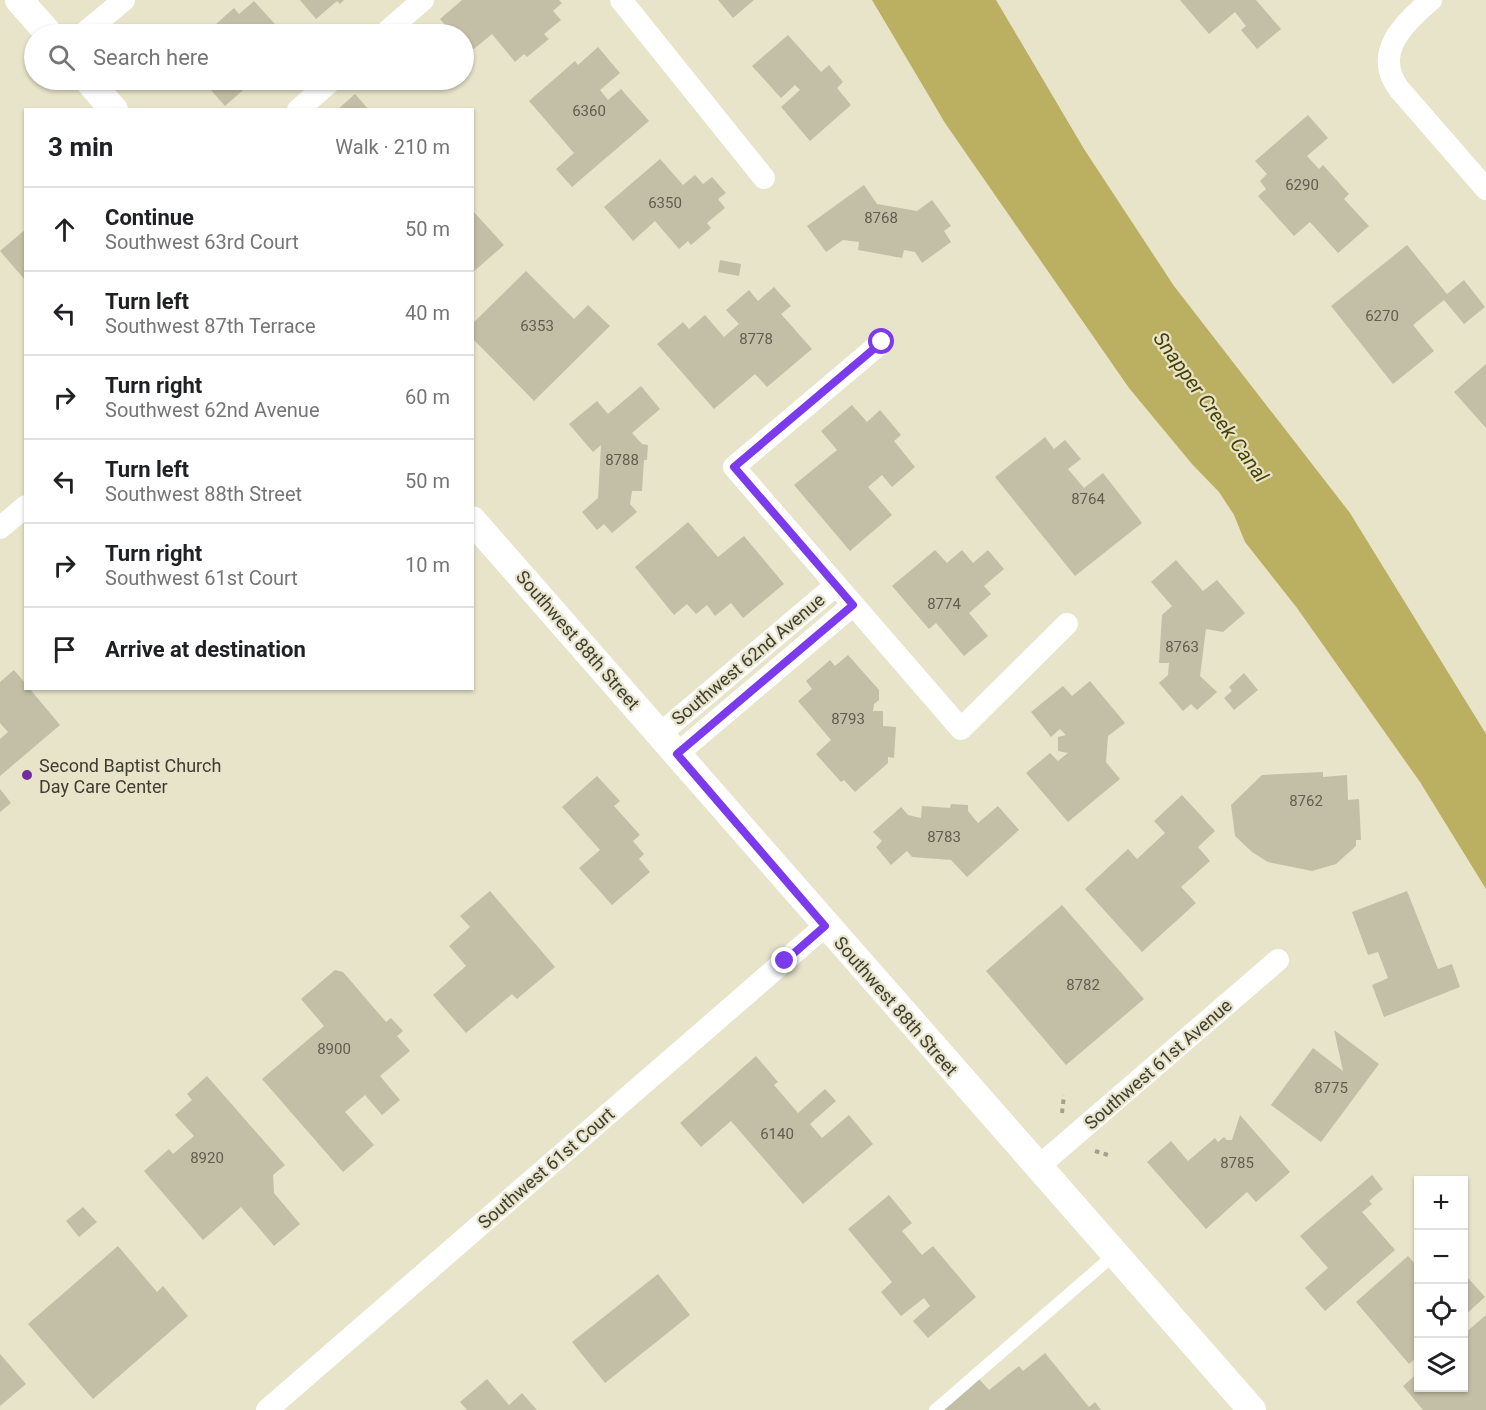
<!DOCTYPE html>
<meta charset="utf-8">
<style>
body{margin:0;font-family:Roboto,sans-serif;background:#f2f2f2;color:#202124}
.controls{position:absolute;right:18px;bottom:18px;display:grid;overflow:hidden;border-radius:0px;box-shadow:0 2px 4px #0004}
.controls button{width:54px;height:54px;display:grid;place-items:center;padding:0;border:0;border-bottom:2px solid #e0e0e0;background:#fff;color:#202124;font:30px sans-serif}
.stop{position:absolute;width:18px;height:18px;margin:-14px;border:4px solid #7c3aed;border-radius:50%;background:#fff}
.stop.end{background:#7c3aed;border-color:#fff;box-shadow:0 2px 6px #0008}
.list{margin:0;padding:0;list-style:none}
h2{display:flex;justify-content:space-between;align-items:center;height:78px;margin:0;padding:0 24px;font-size:26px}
h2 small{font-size:20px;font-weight:400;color:#757577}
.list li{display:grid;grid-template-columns:39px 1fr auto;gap:18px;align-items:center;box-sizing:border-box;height:84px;padding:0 24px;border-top:2px solid #e0e0e0}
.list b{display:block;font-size:22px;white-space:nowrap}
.list p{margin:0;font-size:20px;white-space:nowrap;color:#757577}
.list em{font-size:20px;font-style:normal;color:#757577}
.icon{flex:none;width:33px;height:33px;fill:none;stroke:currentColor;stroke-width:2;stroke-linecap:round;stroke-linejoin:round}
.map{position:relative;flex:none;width:1486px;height:1410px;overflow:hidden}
.search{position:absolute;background:#fff;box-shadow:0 2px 4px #0004;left:24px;top:24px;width:450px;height:66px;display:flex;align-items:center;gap:15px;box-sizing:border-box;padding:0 21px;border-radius:33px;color:#757577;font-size:22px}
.panel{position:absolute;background:#fff;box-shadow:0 2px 4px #0004;left:24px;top:108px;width:450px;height:582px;border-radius:0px}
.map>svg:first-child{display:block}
</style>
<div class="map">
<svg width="1486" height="1410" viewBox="0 0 1486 1410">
<rect width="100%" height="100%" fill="#e7e4ca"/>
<polygon fill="#bbb062" points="872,0 996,0 1084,149 1174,286 1350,513 1486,734 1486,889 1420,782 1297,608 1245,542 1234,515 1219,492 1192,464 1129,388 945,123"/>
<g fill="#c3bfa6">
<polygon points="300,0 344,0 340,4 337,1 316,19"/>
<polygon points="462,0 559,0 562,3 553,11 561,20 544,34 549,39 527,57 524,54 515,62 492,34 469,53 464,47 464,34 453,34 440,19"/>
<polygon points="718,0 754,0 733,18"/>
<polygon points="1180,0 1256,0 1281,29 1257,49 1241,30 1246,26 1235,12 1209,34"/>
<polygon points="254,1 284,34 216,34 221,31 215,25 234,8 239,14"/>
<polygon points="788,35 821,72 829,65 843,82 837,88 851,105 810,141 781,107 800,90 795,85 781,98 752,66"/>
<polygon points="598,47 620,73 600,90 608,100 621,89 649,121 572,187 556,169 574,153 529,101 575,61 578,65"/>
<polygon points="202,80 246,80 250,84 225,106"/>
<polygon points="355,94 369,110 337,110"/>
<polygon points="1308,115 1328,138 1307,156 1319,169 1323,165 1349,194 1344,199 1369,226 1338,253 1310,222 1294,236 1258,196 1266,189 1260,181 1267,174 1255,161"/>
<polygon points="660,159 683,185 695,175 703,184 712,177 726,193 718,199 725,208 707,223 711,228 691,245 688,241 679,249 655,221 633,241 604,207"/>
<polygon points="864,185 877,204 917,211 932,200 951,226 944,231 951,242 922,263 915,252 904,250 902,258 858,250 859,242 843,240 826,252 807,226"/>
<polygon points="472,210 504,245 472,273"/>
<polygon points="26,229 26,281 0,251"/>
<polygon points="1407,245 1447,294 1464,280 1485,307 1464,324 1444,300 1413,325 1434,351 1393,384 1331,306"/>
<polygon points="720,260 741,264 739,276 718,272"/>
<polygon points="526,271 574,319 588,305 610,326 534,401 472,338 472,324"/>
<polygon points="774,287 791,306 781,314 812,349 767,387 755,374 714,409 657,344 683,322 689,329 705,315 724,337 739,324 726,310 749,290 758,301"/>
<polygon points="1486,364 1486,428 1454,392"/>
<polygon points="641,386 660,409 632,433 642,444 648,445 647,460 644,460 642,491 632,491 630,504 637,512 612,533 604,524 597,530 582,512 598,498 601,445 593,452 569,424 597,401 608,414"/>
<polygon points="852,405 867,422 880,410 901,435 894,441 915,467 892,487 882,475 868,487 892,515 850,551 794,485 837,450 821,431"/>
<polygon points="1045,437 1054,449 1065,440 1081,459 1068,469 1084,488 1103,473 1142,523 1075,576 995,477"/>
<polygon points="688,522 718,557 744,536 784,584 743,618 731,603 715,616 707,605 696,614 687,604 674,615 635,567"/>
<polygon points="935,550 947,563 962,550 973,563 988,550 1004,569 984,586 991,594 969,613 988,636 964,656 936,623 929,629 892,586"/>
<polygon points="1176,560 1203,591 1217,580 1245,613 1223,632 1206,629 1200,676 1217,692 1197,710 1191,704 1183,711 1159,683 1168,675 1169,663 1159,663 1162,615 1172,606 1151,582"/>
<polygon points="848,655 879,690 879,700 874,704 873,711 883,711 883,726 896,727 894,758 888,757 888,763 855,792 844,780 841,782 816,754 831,740 798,701 812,689 806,681 830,660 835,666"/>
<polygon points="14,670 26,684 26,688 29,688 60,725 0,776 0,739 8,732 0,723 0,682"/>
<polygon points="1244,673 1258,690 1234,710 1224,698 1232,691 1229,687"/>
<polygon points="1090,681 1125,723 1108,736 1106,762 1120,779 1068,822 1026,773 1050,753 1058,761 1068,753 1058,751 1058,737 1066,735 1060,729 1051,737 1031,712 1063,686 1072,696"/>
<polygon points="1323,772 1323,777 1347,775 1348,800 1359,799 1361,840 1356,840 1356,846 1336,864 1312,871 1268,862 1252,852 1235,836 1231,805 1262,775"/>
<polygon points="597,776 620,801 614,806 640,835 633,841 644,854 639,859 650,872 612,905 579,868 600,850 562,807"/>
<polygon points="0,789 11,803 0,812"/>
<polygon points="1182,795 1215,831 1198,847 1210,861 1181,887 1196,903 1142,952 1085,889 1128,849 1137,859 1165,833 1154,821"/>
<polygon points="951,804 968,805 968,811 978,823 998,806 1019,830 967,877 951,860 912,857 907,851 891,865 876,847 882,841 873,832 901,807 908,815 921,818 922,806 950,808"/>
<polygon points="490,891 555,967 517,999 512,994 466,1033 433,995 466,966 449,946 470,927 460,916"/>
<polygon points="1407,891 1438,969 1452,964 1460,987 1384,1017 1372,985 1388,978 1378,952 1368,955 1352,912"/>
<polygon points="1062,905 1144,999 1066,1065 986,971"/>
<polygon points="335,970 343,972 386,1022 391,1018 403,1031 397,1036 410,1051 380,1076 400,1100 382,1115 365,1095 345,1112 374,1145 343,1172 262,1079 324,1026 301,999"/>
<polygon points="1334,1030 1379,1064 1321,1142 1271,1105 1313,1048 1343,1071"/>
<polygon points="756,1056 778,1082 774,1085 798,1113 825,1089 836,1101 810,1124 822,1138 849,1115 873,1144 803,1204 731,1121 701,1147 680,1123"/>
<polygon points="207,1076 285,1165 273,1175 274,1193 300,1224 274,1246 241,1207 203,1240 144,1171 169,1149 173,1154 194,1136 175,1115 192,1100 187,1094"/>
<polygon points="1240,1115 1290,1172 1256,1202 1247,1192 1206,1229 1147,1162 1171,1141 1188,1161 1215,1138 1218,1142 1224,1137 1227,1140 1232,1140"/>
<polygon points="1372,1175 1383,1189 1369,1201 1372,1204 1362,1212 1395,1250 1325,1311 1305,1288 1328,1268 1300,1236"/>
<polygon points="889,1195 912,1223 902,1231 922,1255 933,1246 976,1297 928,1338 913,1321 930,1306 924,1298 901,1316 881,1292 892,1282 848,1229"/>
<polygon points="83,1207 97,1222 79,1237 66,1221"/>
<polygon points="118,1246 157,1292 163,1286 188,1316 93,1399 28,1324"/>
<polygon points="1408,1256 1418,1267 1418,1356 1409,1364 1356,1302"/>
<polygon points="658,1274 690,1315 605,1383 572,1342"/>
<polygon points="1468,1278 1485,1297 1464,1316 1464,1282"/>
<polygon points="1486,1315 1486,1410 1423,1410 1403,1386 1418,1373 1418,1388 1464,1388 1464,1334"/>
<polygon points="1045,1353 1089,1407 1095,1402 1101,1410 941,1410 979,1379 989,1390 1019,1366 1023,1371"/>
<polygon points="0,1354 26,1384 0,1406"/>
<polygon points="487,1379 509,1405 522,1393 537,1410 467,1410 460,1402"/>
</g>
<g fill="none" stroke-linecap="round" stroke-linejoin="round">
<g stroke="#a3a08d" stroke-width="4" stroke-dasharray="4.5 4.5" stroke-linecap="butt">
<polyline points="1062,1113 1064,1095"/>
<polyline points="1095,1151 1111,1156"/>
</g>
<polyline stroke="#fff" stroke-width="12" points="935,1410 1115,1254"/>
<g stroke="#fff" stroke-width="22">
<polyline points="621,0 764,178"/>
<path d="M1431 0C1404 23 1372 53 1399 89L1486 189"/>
<polyline points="83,34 124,0"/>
<polyline points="384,34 423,0"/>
<polyline points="298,110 332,80"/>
<polyline points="882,342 734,467 961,729 1067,624"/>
<polyline points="0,528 26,506"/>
<polyline points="660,734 836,585"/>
<polyline points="677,754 853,605"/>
<polyline points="1038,1167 1278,960"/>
<polyline points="267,1410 825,926"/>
</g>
<g stroke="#fff" stroke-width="28">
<polyline points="19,0 49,34"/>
<polyline points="88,80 114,110"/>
<polyline points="472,520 1252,1410"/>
</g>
</g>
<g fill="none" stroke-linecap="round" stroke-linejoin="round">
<polyline stroke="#7c3aed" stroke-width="8" points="785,961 825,926 677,754 853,605 734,467 882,342"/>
</g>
<circle fill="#752b9d" stroke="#e7e4ca" stroke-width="2" cx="27" cy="775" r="6"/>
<g text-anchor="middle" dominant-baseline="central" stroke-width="4.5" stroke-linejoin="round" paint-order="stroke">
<g font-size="15" fill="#605e50">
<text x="589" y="111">6360</text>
<text x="1302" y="185">6290</text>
<text x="665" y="203">6350</text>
<text x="881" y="218">8768</text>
<text x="1382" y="316">6270</text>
<text x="537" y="326">6353</text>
<text x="756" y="339">8778</text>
<text x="622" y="460">8788</text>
<text x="1088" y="499">8764</text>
<text x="944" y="604">8774</text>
<text x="1182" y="647">8763</text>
<text x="848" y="719">8793</text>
<text x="1306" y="801">8762</text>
<text x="944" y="837">8783</text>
<text x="1083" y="985">8782</text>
<text x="334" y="1049">8900</text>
<text x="1331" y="1088">8775</text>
<text x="777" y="1134">6140</text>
<text x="207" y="1158">8920</text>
<text x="1237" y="1163">8785</text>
</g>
<g font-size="18" fill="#3f3d33" stroke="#e7e4ca">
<text transform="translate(578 640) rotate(49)">Southwest 88th Street</text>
<text transform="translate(748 659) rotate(-40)">Southwest 62nd Avenue</text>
<text transform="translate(896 1006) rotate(49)">Southwest 88th Street</text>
<text transform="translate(1158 1064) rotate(-41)">Southwest 61st Avenue</text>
<text transform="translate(546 1168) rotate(-41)">Southwest 61st Court</text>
</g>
<g font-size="18" fill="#3f3d33" stroke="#e7e4ca" text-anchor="start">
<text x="39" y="765">Second Baptist Church<tspan x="39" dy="21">Day Care Center</tspan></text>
</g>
<g font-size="20" font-style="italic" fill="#483f00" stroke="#e7e4ca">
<text transform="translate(1211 407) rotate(54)">Snapper Creek Canal</text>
</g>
</g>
</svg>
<div class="controls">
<button>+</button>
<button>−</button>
<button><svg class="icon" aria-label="locate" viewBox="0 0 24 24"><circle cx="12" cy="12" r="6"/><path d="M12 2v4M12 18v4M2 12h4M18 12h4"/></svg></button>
<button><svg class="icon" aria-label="layers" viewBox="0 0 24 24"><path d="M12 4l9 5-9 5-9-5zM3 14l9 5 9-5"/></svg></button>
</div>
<div class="stop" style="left:882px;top:342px"></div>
<div class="stop end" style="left:785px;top:961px"></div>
<div class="search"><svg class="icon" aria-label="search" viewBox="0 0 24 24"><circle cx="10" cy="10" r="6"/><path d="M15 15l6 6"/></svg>Search here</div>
<section class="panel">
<h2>3 min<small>Walk · 210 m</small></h2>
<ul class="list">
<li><svg class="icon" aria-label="ahead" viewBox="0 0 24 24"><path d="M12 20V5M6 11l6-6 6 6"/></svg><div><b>Continue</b><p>Southwest 63rd Court</p></div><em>50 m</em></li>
<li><svg class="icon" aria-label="left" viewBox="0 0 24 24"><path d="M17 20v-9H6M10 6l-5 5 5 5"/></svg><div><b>Turn left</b><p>Southwest 87th Terrace</p></div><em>40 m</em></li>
<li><svg class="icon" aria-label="right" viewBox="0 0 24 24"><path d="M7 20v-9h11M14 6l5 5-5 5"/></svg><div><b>Turn right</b><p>Southwest 62nd Avenue</p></div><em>60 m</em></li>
<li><svg class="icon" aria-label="left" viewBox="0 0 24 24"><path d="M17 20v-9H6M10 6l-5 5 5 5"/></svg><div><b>Turn left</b><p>Southwest 88th Street</p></div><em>50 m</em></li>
<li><svg class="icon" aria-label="right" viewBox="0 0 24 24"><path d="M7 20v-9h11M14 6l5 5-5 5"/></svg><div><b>Turn right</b><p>Southwest 61st Court</p></div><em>10 m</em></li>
<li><svg class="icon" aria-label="arrive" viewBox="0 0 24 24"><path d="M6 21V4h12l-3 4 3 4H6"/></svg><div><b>Arrive at destination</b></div></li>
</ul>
</section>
</div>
